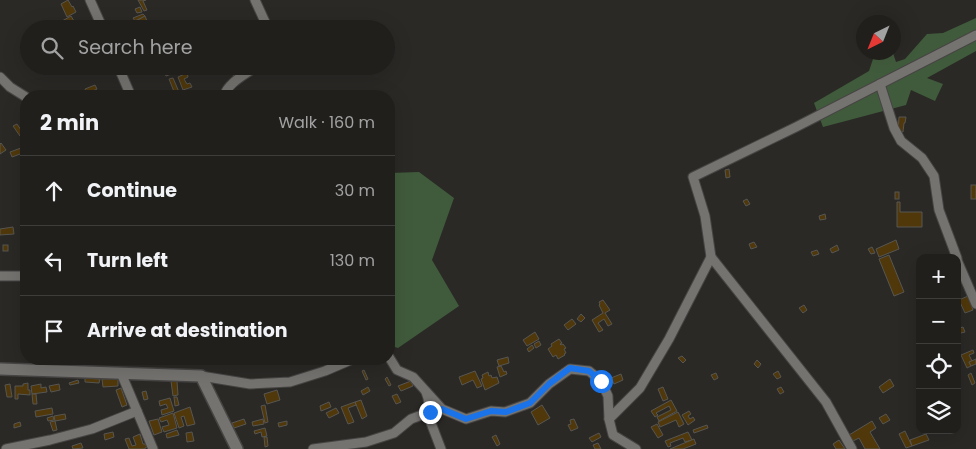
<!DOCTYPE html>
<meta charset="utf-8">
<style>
body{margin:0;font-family:Poppins,sans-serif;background:#2d2c29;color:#f1f3f6}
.controls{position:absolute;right:15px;bottom:15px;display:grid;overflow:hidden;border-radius:10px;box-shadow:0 5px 20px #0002}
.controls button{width:45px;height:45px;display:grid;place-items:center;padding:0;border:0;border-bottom:1px solid #3d3d3b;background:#201f1c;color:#f1f3f6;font:25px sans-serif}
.compass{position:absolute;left:856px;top:15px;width:45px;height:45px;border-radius:50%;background:#201f1c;box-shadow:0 5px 20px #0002;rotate:223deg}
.stop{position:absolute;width:15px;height:15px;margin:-11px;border:4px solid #1a73e8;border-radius:50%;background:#fff}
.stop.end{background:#1a73e8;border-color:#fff;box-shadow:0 1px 5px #0008}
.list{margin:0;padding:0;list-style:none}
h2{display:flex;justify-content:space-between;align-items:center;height:65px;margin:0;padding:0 20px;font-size:21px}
h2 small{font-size:16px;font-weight:400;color:#a2a2a3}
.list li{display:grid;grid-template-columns:32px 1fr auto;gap:15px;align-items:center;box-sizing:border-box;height:70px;padding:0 20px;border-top:1px solid #3d3d3b}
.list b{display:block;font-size:19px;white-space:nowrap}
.list em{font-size:16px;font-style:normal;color:#a2a2a3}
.icon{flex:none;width:28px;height:28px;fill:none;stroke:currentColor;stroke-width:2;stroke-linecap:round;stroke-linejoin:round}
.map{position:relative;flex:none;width:976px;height:449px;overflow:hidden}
.search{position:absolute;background:#201f1c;box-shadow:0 5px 20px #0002;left:20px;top:20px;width:375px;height:55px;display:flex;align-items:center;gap:12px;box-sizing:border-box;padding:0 18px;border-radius:28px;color:#a2a2a3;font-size:19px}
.panel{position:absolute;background:#201f1c;box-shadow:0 5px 20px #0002;left:20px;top:90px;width:375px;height:275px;border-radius:20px}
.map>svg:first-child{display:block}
</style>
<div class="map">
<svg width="976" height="449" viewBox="0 0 976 449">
<rect width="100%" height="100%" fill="#2a2926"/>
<g fill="#405b3b">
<polygon points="976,18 976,51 927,78 943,84 935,101 911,90 906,105 823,127 814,103 869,71 875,53 893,53 896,62 905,59 927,34 943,33"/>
<polygon points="419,172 454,198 432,260 459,306 398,348 389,345 389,173"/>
</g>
<g fill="#50380a" stroke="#575652">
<polygon points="68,0 72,7 73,6 76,12 67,17 61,4"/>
<polygon points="138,0 146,0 143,1 147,10 144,11"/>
<polygon points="140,7 142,12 137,13 135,9"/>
<polygon points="143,14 145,16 135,21 133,18"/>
<polygon points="71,16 74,21 64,26 66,29 57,29 55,25"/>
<polygon points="145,16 147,21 147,24 139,26 137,25 136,21"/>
<polygon points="163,23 165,27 161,29 156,29 156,27"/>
<polygon points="162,66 168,66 171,74 166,76"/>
<polygon points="240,66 245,66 247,70 235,78 231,72"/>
<polygon points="207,67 210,72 205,74 203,70"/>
<polygon points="187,73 188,77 184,79 187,84 190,83 192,87 183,90 178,77"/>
<polygon points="173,78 179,92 175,94 169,79"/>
<polygon points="95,85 97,89 91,92 93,95 88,96 85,89"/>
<polygon points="899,117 906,117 905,123 904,123 903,132 898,132"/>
<polygon points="17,124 23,133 20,136 13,126"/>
<polygon points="1,143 6,150 0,154 0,144"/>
<polygon points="21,148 23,153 12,157 10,152"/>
<polygon points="729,169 730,177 726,178 725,170"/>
<rect x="971" y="185" width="5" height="14"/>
<rect x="895" y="192" width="4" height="7"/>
<polygon points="747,199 750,204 746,206 743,201"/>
<polygon points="897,202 900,202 900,212 922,212 922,227 897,227"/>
<polygon points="825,214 826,219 820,220 819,216"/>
<polygon points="13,227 14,234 0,235 0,229"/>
<polygon points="896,240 899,249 879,257 876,249"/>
<polygon points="754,242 757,247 751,249 749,244"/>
<rect x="3" y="245" width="5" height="6"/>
<polygon points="837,245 839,250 832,253 830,249"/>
<polygon points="872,247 875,253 871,254 868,249"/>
<polygon points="817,250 819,254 813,256 811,252"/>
<polygon points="889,255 904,292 894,296 879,259"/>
<polygon points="968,296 973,310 965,313 959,300"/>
<polygon points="603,300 610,310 605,313 612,324 608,326 604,319 598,323 603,330 599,332 592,320 603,313 599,305 600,304 599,302"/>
<polygon points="804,305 807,310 803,313 799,308"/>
<polygon points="581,314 585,318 581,322 577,319"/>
<polygon points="572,319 576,324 568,330 564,325"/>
<polygon points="963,327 965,332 957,334 957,329"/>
<polygon points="535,332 539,339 527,346 523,340"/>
<polygon points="559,339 562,343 560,344 561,345 563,344 566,348 564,349 566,353 564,354 565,355 558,359 556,355 553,357 548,349 552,346 551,344"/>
<polygon points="539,341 541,345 536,348 534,344"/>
<polygon points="532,345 534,348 529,352 527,349"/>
<polygon points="973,350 974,353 969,355 972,361 969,362 971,366 967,368 961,355"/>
<polygon points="682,356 686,360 683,363 678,358"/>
<polygon points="508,357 509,363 499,366 497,360"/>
<polygon points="56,359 68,359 68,360 56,361"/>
<polygon points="976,359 976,364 971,366 969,362"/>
<polygon points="757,360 761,364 758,368 754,364"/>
<polygon points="501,366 504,372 506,371 507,374 500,377 497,367"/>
<polygon points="364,370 368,379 366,380 362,371"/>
<polygon points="475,371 482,386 477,388 473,380 462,385 459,377"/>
<polygon points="778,371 781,377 777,379 773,374"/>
<polygon points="488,372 489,376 491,375 492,378 497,377 499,383 485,390 481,379 483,378 482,375"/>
<polygon points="716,373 718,378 714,380 711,375"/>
<polygon points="971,373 975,383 972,385 968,375"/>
<polygon points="621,374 623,380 614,384 611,378"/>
<polygon points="387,377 391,385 389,386 385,379"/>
<polygon points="85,378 100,379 99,383 85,382"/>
<polygon points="118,378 118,386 103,387 102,379"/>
<polygon points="890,379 894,386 883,393 879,387"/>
<polygon points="78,380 79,383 70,385 69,383"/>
<polygon points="171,381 177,381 178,395 173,396"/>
<polygon points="411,381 413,386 401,391 398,386"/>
<polygon points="28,383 28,390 30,390 30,395 18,394 18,399 15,399 15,386 23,386 23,384"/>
<polygon points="10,384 12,397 7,397 5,385"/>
<polygon points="41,384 41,388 46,387 47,392 32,394 31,386"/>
<polygon points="59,384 60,390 51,392 49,386"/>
<polygon points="368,387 370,391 363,395 361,391"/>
<polygon points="663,387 668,399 663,401 658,389"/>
<polygon points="781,387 784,392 780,394 777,389"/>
<polygon points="121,388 127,405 122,407 116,390"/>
<polygon points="277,390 280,400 267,404 264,394"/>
<polygon points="146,391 148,399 144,400 142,392"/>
<polygon points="32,394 36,394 37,404 33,404"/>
<polygon points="397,394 401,402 396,404 392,396"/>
<polygon points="174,397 177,397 179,405 175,406"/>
<polygon points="170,398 174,411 162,415 161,410 168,408 166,404 160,406 159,401"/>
<polygon points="361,400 367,416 362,419 355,402"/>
<polygon points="671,400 677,411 659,421 657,417 671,410 669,406 656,413 658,415 655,417 651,411"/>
<polygon points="329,402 331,407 321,411 320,406"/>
<polygon points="355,402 356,405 348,408 354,422 348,424 341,407"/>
<polygon points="265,405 268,422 265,423 261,406"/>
<polygon points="542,405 550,418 538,425 531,412"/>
<polygon points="190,407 195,424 187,426 184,416 181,417 184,426 179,428 174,413"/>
<polygon points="52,408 53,414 36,417 35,411"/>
<polygon points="336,408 339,413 329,418 326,413"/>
<polygon points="689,411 691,414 688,416 690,419 693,417 695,420 688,425 682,415"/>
<polygon points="678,412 684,424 679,427 676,420 660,427 658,422"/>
<polygon points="173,413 177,428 164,432 162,427 169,425 167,420 161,422 159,418"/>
<polygon points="65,414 66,419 55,421 54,416"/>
<polygon points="886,414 890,420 883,424 879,418"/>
<polygon points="53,416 54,420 48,421 47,418"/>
<polygon points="158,419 162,432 154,435 149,421"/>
<polygon points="244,419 246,424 234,428 232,423"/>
<polygon points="263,419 264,424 253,426 252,422"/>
<polygon points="574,419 578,428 571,431 568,425 571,424 570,420"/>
<polygon points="55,421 57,430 53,431 50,422"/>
<polygon points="287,421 287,425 279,427 278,423"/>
<polygon points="872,421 876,428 870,432 880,449 865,449 859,438 853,441 849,435"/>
<polygon points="20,422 21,426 14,428 14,424"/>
<polygon points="657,424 663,435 658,438 651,427"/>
<polygon points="707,425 708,428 694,433 693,430"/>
<polygon points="265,428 267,436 262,437 261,432 255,434 254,431"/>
<polygon points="177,430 179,435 167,438 166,434"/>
<polygon points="905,431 912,446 906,448 899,434"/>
<polygon points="113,432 114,437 105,440 104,434"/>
<polygon points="192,432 194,441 187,442 186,433"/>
<polygon points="688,432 692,440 685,442 683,438 670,443 671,446 668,447 665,441"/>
<polygon points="599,433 601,437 592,442 589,438"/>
<polygon points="140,434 143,444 145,444 147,447 145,448 145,449 129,449 125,439 129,438 132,446 136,445 133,437"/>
<polygon points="926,434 929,440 912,446 910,440"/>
<polygon points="496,435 500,444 497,446 492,437"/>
<polygon points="264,437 267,437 268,446 265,447"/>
<polygon points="694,439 696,444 683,449 670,449"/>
<polygon points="839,440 845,449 836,449 833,444"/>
<polygon points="81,443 83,448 73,449 72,446"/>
<polygon points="598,443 601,449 595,449 593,445"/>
</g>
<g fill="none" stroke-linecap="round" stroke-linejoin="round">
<g stroke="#474544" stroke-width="11">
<g id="street">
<polyline points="90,0 103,29"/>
<polyline points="255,0 266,24 265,29"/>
<polyline points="118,66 131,96"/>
<polyline points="0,77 10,87 26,97"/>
<polyline points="880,84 894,128 901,141 922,158 934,176 939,210 957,258"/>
<path d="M224 96C228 83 243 76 254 68L255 66"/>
<polyline points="711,257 826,402 852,449"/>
<polyline points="957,260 976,304"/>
<polyline points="0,276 26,276"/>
<polyline points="389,357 397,370 413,377 442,409 466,419 491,411 505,412 530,403 549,384 570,369 589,371 601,381 608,396 609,419 613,435 636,449"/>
<polyline points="121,373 153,449"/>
<polyline points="201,376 250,384 290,382 325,371 353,359"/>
<polyline points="426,392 428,398 431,423 441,449"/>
<polyline points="609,419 640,388 669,339 711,257 705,216 693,177 796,127 976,35"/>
<polyline points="6,449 50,440 92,429 137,411"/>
<polyline points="313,449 366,442 394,433 411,419 430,412 442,409"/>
</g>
</g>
<g stroke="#474544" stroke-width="14">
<polyline id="secondary" points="0,369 201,376 237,449"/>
</g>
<use href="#street" stroke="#757370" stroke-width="9"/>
<use href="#secondary" stroke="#757370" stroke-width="11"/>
</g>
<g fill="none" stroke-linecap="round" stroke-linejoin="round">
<polyline stroke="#1a73e8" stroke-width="6" points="430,412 442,409 466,419 491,411 506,412 530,403 549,384 570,368 589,371 601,381"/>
</g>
</svg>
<div class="controls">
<button>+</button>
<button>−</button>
<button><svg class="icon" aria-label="locate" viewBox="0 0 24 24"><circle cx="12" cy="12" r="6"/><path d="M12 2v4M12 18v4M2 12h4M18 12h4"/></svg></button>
<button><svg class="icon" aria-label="layers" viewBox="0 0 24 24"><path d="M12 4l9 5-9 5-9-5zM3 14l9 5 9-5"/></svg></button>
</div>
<svg class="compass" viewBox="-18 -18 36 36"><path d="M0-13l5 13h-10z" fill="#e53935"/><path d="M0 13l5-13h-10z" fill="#a2a2a3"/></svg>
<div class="stop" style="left:601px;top:381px"></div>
<div class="stop end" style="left:430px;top:412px"></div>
<div class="search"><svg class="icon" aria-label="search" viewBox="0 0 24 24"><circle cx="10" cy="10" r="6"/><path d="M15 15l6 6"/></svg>Search here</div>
<section class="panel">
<h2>2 min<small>Walk · 160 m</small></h2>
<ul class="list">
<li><svg class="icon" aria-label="ahead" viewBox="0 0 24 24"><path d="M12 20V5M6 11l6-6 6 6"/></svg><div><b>Continue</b></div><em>30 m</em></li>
<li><svg class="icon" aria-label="left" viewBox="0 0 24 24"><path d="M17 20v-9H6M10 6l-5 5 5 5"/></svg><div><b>Turn left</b></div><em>130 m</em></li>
<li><svg class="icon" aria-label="arrive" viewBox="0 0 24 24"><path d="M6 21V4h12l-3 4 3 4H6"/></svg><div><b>Arrive at destination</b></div></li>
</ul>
</section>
</div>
